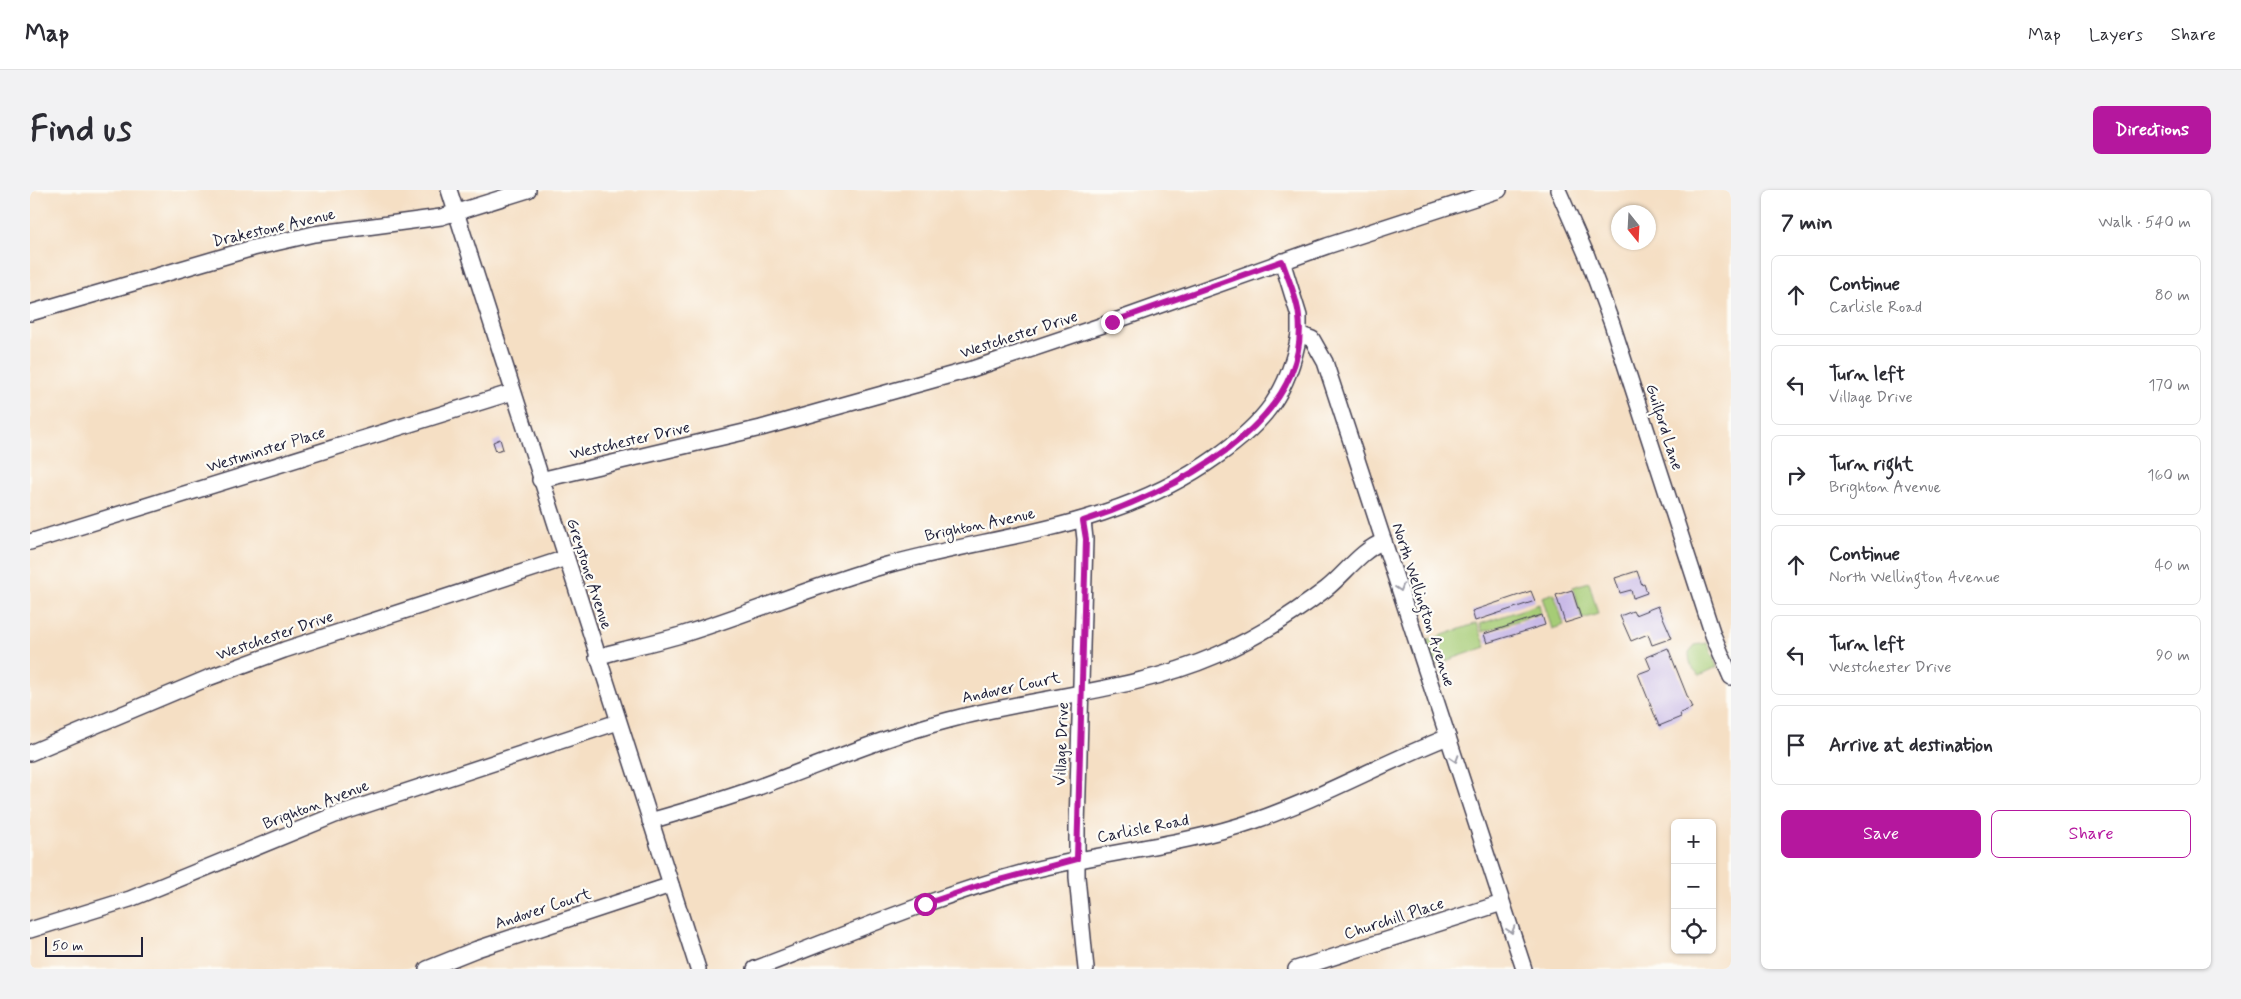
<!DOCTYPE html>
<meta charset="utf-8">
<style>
body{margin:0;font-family:Mynerve,sans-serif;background:#f2f2f3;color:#2b2b33}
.controls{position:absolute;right:15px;bottom:15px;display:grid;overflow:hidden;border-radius:8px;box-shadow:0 1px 4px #0004}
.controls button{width:45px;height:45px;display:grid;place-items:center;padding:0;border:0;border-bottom:1px solid #e1e1e2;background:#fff;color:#2b2b33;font:25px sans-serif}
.compass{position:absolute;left:1581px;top:15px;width:45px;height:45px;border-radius:50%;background:#fff;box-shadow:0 1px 4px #0004;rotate:162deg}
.scale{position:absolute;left:15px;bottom:12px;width:98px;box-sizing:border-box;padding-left:5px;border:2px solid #22223b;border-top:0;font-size:14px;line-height:18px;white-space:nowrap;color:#22223b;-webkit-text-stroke:4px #fdfcf7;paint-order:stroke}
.stop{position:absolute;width:15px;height:15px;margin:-11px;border:4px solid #b5179e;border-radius:50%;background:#fff}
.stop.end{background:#b5179e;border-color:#fff;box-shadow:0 1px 5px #0008}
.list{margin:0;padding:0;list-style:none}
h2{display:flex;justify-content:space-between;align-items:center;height:65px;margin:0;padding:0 20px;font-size:21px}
h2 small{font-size:16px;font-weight:400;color:#7c7c81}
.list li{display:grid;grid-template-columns:32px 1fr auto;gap:15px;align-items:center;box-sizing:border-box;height:80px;margin:0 10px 10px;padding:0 10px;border:1px solid #e1e1e2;border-radius:8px}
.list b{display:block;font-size:19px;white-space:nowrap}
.list p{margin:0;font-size:16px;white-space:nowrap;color:#7c7c81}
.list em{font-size:16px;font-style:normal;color:#7c7c81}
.actions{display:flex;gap:10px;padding:15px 20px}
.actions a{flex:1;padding:11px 0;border:1px solid #b5179e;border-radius:8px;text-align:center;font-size:18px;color:#b5179e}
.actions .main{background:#b5179e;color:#fff}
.icon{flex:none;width:28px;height:28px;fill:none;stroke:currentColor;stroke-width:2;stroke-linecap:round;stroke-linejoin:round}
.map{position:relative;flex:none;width:1701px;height:779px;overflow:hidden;border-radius:8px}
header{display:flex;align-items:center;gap:30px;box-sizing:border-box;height:70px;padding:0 25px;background:#fff;border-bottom:1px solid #e1e1e2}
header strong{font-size:24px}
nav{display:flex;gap:28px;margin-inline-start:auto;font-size:18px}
.intro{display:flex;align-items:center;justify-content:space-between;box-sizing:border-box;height:120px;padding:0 30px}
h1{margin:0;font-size:35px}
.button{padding:12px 22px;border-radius:8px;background:#b5179e;color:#fff;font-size:18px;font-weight:700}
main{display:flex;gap:30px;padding:0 30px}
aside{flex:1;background:#fff;border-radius:8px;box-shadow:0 1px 4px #0004}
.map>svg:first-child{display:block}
</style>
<header>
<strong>Map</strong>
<nav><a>Map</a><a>Layers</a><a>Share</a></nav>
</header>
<div class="intro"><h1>Find us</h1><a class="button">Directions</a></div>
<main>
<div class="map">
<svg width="1701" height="779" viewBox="0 0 1701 779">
<rect width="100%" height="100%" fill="#fdfcf7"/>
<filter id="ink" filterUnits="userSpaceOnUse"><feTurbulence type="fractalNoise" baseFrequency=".02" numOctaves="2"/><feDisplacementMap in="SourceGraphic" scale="10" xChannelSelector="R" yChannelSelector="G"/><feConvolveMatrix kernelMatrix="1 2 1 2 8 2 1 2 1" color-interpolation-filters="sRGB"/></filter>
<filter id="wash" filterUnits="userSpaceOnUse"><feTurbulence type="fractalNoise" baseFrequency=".0096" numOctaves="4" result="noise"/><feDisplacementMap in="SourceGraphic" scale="20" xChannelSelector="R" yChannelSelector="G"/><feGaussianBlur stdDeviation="1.12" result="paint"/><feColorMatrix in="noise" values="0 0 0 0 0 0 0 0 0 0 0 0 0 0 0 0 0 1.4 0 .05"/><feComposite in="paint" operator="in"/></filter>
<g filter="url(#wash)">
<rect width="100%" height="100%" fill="#f5dfc4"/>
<g fill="#a6cc76" stroke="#647758">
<polygon points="1559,392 1568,424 1552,429 1543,397"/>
<polygon points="1524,403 1534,435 1522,439 1512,407"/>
<polygon points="1509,414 1511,423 1453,442 1450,434"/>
<polygon points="1447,433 1456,457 1401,476 1393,452"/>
<path d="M1677 453 1687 477 1670 485C1661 479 1659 472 1659 462L1665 455Z"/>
</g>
<g id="blocks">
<g fill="#c9bae7">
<polygon points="470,249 473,259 466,261 463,252"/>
<polygon points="1607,381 1612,395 1614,394 1617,403 1603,408 1601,400 1590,403 1585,388"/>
<polygon points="1542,400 1551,428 1535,433 1526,405"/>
<polygon points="1501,401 1505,411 1445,431 1442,421"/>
<polygon points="1628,416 1642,448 1622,455 1618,444 1601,451 1590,426 1603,421 1605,425"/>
<polygon points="1512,425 1515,435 1457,453 1454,444"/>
<polygon points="1638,458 1662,518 1650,523 1651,527 1629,536 1608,484 1621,479 1616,467"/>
</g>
</g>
</g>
<g filter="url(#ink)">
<use href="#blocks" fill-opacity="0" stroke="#423e50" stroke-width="1"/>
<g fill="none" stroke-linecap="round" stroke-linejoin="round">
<g stroke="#423e50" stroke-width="18">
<g id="street">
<polyline points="419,0 668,779"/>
<polyline points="1528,0 1557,66 1582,134 1683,445 1701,487"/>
<polyline points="1252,71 1269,126 1269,144 1282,149 1295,172 1494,779"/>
<polyline points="0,123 223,58 284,44 411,27 498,0"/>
<polyline points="510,290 731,238 942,179 1082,132 1297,56 1469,0"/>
<polyline points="1053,331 1055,349 1047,637 1047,687 1056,779"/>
<polyline points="0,352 483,202"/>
<path d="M567 467C596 458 625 453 654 444 722 423 788 394 857 375 973 343 1085 339 1186 267 1234 233 1259 203 1269 144"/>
<polyline points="0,563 178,488 254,460 536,368"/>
<path d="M620 631C655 621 689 611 723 599 790 575 850 548 919 530 1008 506 1102 502 1187 465 1226 448 1262 425 1296 399 1315 384 1331 360 1354 351"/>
<polyline points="0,740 100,709 305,625 588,532"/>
<polyline points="397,779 447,759 641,695"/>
<path d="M725 779C815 745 905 706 999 681 1073 662 1151 656 1224 631 1291 608 1352 573 1418 547"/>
<polyline points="1266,779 1472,713"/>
</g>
</g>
<use href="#street" stroke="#fff" stroke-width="15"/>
</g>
<defs><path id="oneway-chevron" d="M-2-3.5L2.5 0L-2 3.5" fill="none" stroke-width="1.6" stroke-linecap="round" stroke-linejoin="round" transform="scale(1.25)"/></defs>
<g stroke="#9c9ca7">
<use href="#oneway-chevron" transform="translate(1370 398) rotate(72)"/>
<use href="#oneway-chevron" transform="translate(1425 569) rotate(72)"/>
<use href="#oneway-chevron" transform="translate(1481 740) rotate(72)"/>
</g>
</g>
<g fill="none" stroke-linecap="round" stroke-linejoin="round" filter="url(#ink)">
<path stroke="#b5179e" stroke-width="6" d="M895 714 951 695 1047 669 1056 349 1053 331C1137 304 1282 235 1269 126 1267 107 1258 89 1252 71L1082 132"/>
</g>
<g text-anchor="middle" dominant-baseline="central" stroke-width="4.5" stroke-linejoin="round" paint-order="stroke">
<g font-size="16" fill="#22223b" stroke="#fdfcf7">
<text transform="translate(244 38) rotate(-13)">Drakestone Avenue</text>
<text transform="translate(989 145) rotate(-18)">Westchester Drive</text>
<text transform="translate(1634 237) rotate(72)">Guilford Lane</text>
<text transform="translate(600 251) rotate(-13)">Westchester Drive</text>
<text transform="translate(236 260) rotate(-17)">Westminster Place</text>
<text transform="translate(950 335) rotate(-12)">Brighton Avenue</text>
<text transform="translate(559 384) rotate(72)">Greystone Avenue</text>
<text transform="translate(1393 415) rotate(72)">North Wellington Avenue</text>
<text transform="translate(245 446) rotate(-19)">Westchester Drive</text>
<text transform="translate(981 498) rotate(-12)">Andover Court</text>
<text transform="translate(1032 554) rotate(-88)">Village Drive</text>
<text transform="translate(286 615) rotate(-21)">Brighton Avenue</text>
<text transform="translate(1113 639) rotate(-11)">Carlisle Road</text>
<text transform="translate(513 719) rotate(-18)">Andover Court</text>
<text transform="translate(1364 729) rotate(-18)">Churchill Place</text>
</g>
</g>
</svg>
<div class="controls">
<button>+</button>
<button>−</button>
<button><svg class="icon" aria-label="locate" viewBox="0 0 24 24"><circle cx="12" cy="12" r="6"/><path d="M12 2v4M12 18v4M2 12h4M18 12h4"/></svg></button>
</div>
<svg class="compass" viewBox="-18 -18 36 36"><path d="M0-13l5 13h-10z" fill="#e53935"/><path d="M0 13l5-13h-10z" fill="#7c7c81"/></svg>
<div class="scale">50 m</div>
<div class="stop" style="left:895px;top:714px"></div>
<div class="stop end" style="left:1082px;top:132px"></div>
</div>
<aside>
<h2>7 min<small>Walk · 540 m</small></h2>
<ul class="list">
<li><svg class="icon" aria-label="ahead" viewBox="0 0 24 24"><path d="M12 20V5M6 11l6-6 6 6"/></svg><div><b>Continue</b><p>Carlisle Road</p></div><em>80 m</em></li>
<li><svg class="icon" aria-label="left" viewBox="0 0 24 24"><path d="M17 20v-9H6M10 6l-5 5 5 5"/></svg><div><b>Turn left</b><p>Village Drive</p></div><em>170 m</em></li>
<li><svg class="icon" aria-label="right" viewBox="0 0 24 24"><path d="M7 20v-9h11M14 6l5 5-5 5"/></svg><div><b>Turn right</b><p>Brighton Avenue</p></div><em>160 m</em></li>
<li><svg class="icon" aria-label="ahead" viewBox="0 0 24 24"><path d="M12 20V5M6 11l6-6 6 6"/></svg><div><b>Continue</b><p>North Wellington Avenue</p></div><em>40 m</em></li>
<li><svg class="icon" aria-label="left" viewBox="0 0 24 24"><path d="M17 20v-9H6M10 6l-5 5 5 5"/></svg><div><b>Turn left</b><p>Westchester Drive</p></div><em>90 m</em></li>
<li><svg class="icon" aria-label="arrive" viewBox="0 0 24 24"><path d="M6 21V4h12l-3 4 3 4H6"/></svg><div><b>Arrive at destination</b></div></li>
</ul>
<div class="actions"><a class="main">Save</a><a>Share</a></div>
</aside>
</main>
